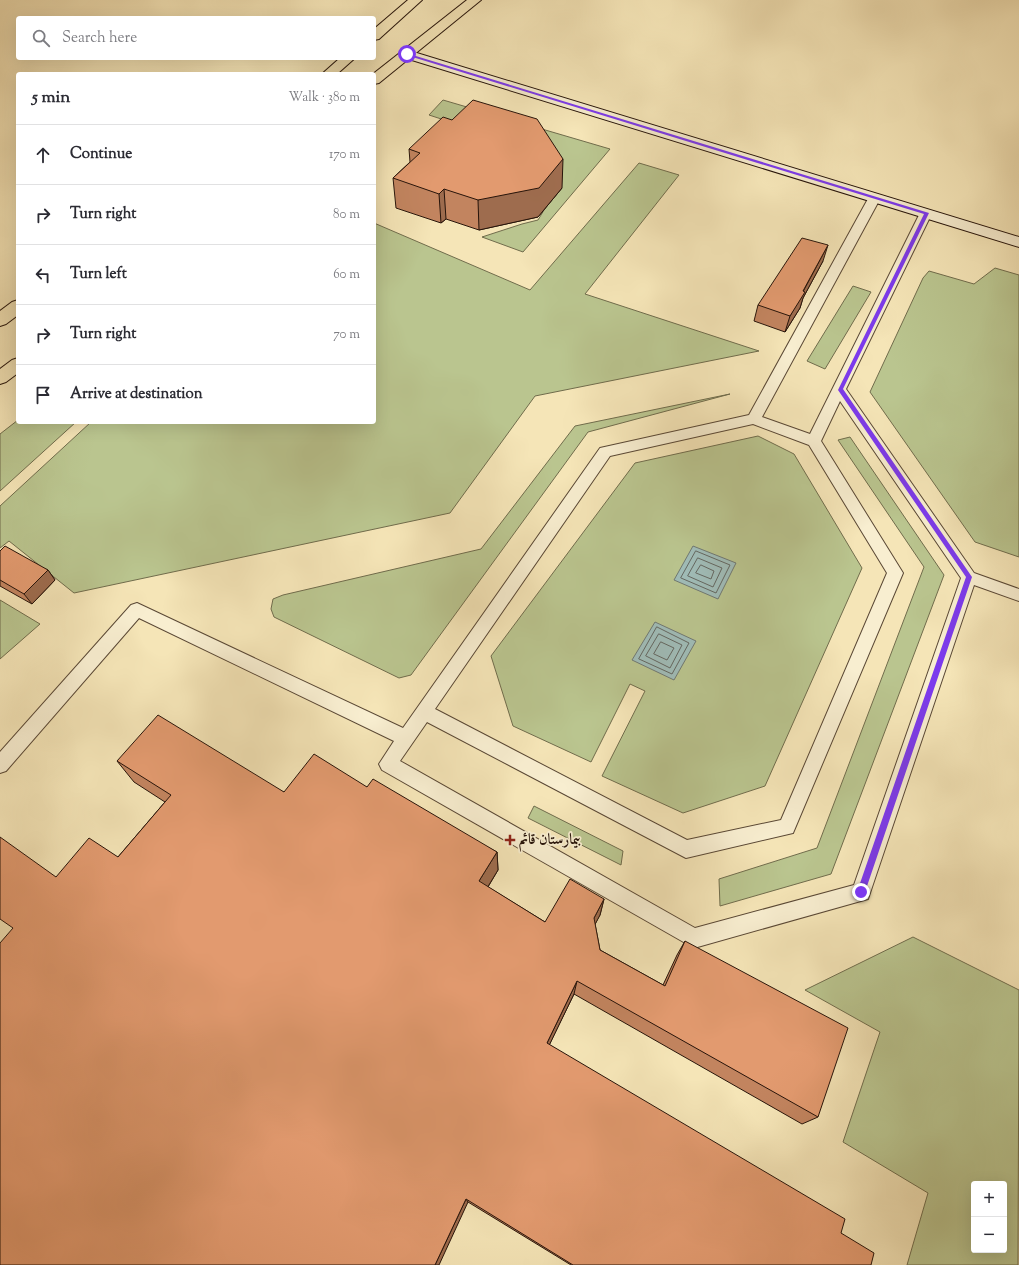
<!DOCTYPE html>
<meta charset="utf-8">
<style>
body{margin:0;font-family:"Sorts Mill Goudy",Amiri,serif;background:#f2f2f3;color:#2b2b33}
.controls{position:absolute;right:12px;bottom:12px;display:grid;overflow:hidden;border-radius:4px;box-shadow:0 4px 16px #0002}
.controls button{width:36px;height:36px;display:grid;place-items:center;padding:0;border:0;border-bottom:1px solid #e1e1e2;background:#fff;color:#2b2b33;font:20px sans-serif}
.stop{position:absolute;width:12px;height:12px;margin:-9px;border:3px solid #7c3aed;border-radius:50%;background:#fff}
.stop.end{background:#7c3aed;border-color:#fff;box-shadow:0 1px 4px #0008}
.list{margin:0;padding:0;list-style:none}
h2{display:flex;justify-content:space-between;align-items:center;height:52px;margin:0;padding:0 16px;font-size:17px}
h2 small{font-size:13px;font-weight:400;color:#7c7c81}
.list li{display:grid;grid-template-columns:26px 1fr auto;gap:12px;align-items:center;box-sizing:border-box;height:60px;padding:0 16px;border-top:1px solid #e1e1e2}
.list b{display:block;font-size:15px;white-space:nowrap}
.list em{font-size:13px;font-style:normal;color:#7c7c81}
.icon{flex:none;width:22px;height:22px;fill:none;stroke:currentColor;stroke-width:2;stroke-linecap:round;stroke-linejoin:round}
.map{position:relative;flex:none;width:1019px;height:1265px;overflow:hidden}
.search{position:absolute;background:#fff;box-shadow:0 4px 16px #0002;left:16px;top:16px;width:360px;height:44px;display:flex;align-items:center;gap:10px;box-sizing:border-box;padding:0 14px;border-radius:4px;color:#7c7c81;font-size:15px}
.panel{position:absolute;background:#fff;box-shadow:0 4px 16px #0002;left:16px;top:72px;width:360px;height:352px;border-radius:4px}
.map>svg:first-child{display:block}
</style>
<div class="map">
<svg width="1019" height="1265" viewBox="0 0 1019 1265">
<rect width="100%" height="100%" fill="#f5e5b7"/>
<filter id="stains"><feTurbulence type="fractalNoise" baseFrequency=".005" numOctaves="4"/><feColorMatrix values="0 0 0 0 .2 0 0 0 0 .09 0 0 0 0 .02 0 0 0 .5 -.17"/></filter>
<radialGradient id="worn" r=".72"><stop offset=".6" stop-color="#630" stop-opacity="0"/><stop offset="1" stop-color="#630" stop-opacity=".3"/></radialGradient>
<g fill="#bac58f" stroke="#706c4c" fill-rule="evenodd">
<polygon points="443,100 610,149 523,252 482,237 522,224 538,220 561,182 546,153 429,115"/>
<polygon points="639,163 679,175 585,294 759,351 535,396 450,513 74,593 9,541 0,548 0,506 91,422 374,422 374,223 530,290"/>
<polygon points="995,268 1019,275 1019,557 975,542 870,392 923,278 929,271 974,284"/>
<polygon points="853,286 871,292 825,369 807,361"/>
<polygon points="730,394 588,432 411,675 399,678 274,617 271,609 273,599 283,595 481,549 575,426"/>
<polygon points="18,420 18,422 76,422 0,491 0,434"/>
<polygon points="758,436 794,454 862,568 765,786 683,813 602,776 645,691 630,684 591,762 513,726 491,656 635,463"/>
<polygon points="850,437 944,575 831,874 720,906 719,879 817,848 924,567 838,440"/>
<polygon points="0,600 40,624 0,659"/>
<polygon points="534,806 623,851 621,865 528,818"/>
<path d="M913 937 1019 990 1018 1265H907L928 1193 843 1142 880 1032 805 990ZM974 1184H1004V1250H974Z"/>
</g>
<g fill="#a0bdb9" stroke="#707973">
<polygon points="693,546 736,563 718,599 674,580"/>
<polygon points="655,622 696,641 674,680 632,660"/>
</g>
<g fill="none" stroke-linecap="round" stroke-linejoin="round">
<g stroke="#646862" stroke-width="1">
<polygon points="696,551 730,565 716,593 681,578"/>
<polygon points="698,558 722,568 713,587 688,576"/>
<polygon points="701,565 714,571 711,579 696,573"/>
<polygon points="657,627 689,643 672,674 639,659"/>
<polygon points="659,634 682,645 670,668 646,656"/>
<polygon points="661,642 674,648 667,660 654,654"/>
</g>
<g stroke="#5a4835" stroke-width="2">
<path id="lane" d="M875 194 881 197 762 417 810 434 920 213 922 211H930L932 213 846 389 974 573 1019 589V601L974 585 868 899 694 948 382 770 379 764 394 741 139 618 6 771 0 773V752L131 605 137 603 403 728 600 448 749 415 869 197ZM840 401 961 578 854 885 695 928 400 761 427 722 686 858 793 833 903 573 821 441ZM753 424 809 445 887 573 781 820 687 840 435 709 610 456Z"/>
</g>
<g stroke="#27140a" stroke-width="2">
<polygon id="secondary" points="407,50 1019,237 1019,247 402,57 400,54 402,51"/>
</g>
<g stroke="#27140a" stroke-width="2">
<g id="primary">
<polygon points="408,0 422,0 379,39 374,40 374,29"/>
<polygon points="467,0 481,0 379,83 374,84 373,74"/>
<polygon points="340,58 355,58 337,74 322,74"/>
<polygon points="18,300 18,315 6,324 0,326 0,311 12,302"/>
<polygon points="18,358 18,373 6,382 0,384 0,369 12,360"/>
</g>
</g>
<use href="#lane" fill="#f8eed0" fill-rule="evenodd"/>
<use href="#secondary" fill="#f8eed0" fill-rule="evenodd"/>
<use href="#primary" fill="#f5e5b7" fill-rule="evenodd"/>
</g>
<g fill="#c2845f" stroke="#27140a">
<polygon points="409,149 562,188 538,217 479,230 446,219 441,223 396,208 393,178 410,162"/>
<polygon points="823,261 803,298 800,308 785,332 754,321 758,305"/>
<polygon points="0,551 48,570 55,580 32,604 0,586"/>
<polygon points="117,761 284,792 367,787 497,852 498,870 488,887 545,922 604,899 600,915 595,924 600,950 663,985 677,955 685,941 818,1117 802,1124 574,994 549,1045 841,1233 871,1265 571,1265 468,1202 56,877 118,857 165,802 134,782"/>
</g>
<g fill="#9e6c4e" stroke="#27140a">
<polygon points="563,159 562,188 538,217 479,230 478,200"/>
<polygon points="444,189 446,219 441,223 439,194"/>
<polygon points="828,245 823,261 803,298 800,308 785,332 790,316"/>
<polygon points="48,570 55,580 32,604 24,594"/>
<polygon points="497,852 498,870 481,898 479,881"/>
<polygon points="604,899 600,915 590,934 594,918"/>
<polygon points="577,981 574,994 545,1054 547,1043"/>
<polygon points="466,1199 468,1202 439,1265 435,1265"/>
</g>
<g fill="#e29a6f" stroke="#27140a">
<polygon points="473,100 537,119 563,159 539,188 478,200 444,189 439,194 393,178 420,153 409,149 443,117 452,120"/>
<polygon points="802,238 828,245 803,291 805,292 790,316 758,305"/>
<polygon points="5,546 48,570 24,594 0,580 0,551"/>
<polygon points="158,715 284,792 314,754 367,787 373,779 497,852 479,881 545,922 570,879 604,899 594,918 600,950 665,986 685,941 848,1028 818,1117 577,981 547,1043 845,1219 841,1233 874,1253 871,1265 573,1265 466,1199 435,1265 0,1265 0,943 13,928 0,919 0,837 56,877 89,838 118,857 171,795 117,761"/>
</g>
<polygon fill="#7c3aed" points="406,53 929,213 843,389 972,577 864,895 858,895 857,892 966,577 838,390 924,214 406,55"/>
<path fill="#8f2418" stroke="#f8eed0" stroke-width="1.5" d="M508 834h4v4h4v4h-4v4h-4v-4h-4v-4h4z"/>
<g text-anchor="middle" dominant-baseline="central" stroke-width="3.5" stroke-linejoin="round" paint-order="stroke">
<g font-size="15" font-weight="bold" fill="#27140a" stroke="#f8eed0" text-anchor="start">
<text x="519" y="840">بیمارستان قائم</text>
</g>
</g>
<rect width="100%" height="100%" filter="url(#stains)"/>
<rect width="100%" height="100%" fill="url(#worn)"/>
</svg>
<div class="controls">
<button>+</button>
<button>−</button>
</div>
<div class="stop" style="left:407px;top:54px"></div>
<div class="stop end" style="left:861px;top:892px"></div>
<div class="search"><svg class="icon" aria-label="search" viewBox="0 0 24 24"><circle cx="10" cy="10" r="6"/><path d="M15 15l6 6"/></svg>Search here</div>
<section class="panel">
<h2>5 min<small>Walk · 380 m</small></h2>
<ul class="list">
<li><svg class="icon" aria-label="ahead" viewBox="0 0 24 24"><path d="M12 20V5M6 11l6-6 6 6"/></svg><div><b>Continue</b></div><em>170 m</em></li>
<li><svg class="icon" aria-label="right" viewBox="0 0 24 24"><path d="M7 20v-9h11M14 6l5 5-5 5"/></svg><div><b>Turn right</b></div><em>80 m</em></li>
<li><svg class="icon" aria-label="left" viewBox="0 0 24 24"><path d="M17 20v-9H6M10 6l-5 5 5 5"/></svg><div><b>Turn left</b></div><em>60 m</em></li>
<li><svg class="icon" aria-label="right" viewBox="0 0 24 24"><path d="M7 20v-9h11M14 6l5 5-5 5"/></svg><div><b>Turn right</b></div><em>70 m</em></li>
<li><svg class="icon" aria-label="arrive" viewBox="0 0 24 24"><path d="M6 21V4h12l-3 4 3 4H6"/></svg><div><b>Arrive at destination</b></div></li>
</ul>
</section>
</div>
